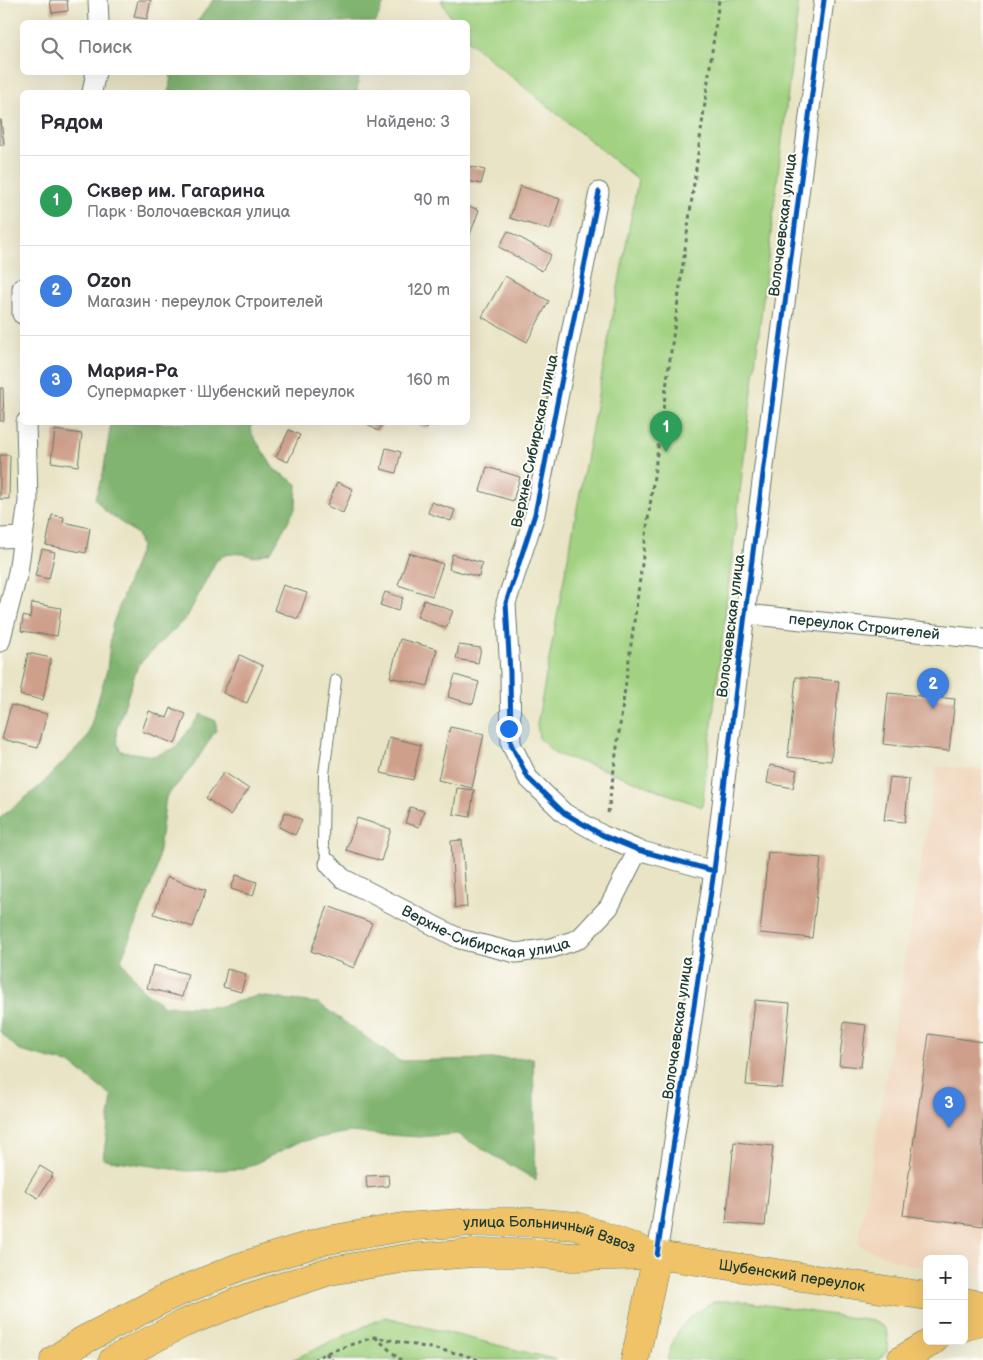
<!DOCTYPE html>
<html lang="ru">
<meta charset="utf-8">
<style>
body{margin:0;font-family:"Balsamiq Sans",sans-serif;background:#f2f2f3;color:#2b2b33}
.controls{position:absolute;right:15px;bottom:15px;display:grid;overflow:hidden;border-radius:8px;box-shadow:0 5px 20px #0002}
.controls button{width:45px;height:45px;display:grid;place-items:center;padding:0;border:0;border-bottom:1px solid #e1e1e2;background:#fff;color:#2b2b33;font:25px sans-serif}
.you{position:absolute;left:508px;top:728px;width:18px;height:18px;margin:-12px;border:4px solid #fff;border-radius:50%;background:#1a73e8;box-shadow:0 0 0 8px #1a73e833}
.badge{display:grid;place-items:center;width:32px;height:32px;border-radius:50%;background:#1a73e8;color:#fff;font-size:16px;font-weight:700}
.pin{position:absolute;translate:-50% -41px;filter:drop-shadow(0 1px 2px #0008)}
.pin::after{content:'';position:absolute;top:26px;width:18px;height:15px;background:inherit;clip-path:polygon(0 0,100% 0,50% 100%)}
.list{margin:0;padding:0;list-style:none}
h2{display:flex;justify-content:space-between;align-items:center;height:65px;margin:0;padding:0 20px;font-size:21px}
h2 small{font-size:16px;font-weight:400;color:#7c7c81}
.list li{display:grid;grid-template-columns:32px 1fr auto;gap:15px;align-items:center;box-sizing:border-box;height:90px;padding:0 20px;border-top:1px solid #e1e1e2}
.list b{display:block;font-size:19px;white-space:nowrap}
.list p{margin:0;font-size:16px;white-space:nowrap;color:#7c7c81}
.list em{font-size:16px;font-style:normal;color:#7c7c81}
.icon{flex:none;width:28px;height:28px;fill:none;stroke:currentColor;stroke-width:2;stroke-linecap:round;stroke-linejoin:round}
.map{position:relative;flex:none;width:983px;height:1360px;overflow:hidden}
.search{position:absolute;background:#fff;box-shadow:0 5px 20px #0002;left:20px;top:20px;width:450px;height:55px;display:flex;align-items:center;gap:12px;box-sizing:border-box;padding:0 18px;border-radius:8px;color:#7c7c81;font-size:19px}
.panel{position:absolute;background:#fff;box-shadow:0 5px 20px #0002;left:20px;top:90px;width:450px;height:335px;border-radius:8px}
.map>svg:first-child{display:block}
</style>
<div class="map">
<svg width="983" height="1360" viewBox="0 0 983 1360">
<rect width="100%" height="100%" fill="#fdfcf7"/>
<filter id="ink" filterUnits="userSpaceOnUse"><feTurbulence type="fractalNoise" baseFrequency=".02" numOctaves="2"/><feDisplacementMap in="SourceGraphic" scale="10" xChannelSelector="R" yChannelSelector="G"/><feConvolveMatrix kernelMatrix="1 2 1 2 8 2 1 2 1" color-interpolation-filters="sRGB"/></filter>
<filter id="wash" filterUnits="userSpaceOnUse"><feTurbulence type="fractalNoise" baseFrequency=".0096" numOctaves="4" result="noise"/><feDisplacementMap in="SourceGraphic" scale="20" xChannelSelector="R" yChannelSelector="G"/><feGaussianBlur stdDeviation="1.12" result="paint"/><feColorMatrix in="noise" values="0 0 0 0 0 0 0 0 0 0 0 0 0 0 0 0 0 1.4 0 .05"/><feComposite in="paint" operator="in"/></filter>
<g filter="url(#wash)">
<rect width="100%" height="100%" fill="#e9e4c5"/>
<polygon fill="#f0d5bc" points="937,766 983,770 983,1274 964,1272 964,1259 927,1259 927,1267 908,1265 858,1245"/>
<g fill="#a2d281" stroke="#60885a">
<polygon points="441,0 799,0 702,807 600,768 555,754 539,738 537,724 638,180 468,41 468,22 453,22"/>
<path d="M716 1301H740L873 1321 884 1327 888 1336 887 1352 879 1360H667C676 1328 686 1316 716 1301Z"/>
<polygon points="385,1317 557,1360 292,1360"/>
</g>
<g fill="#81b46f" stroke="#507852">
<polygon points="213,0 385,0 376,22 197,22"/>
<polygon points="171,73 171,72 359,73 357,92 169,92"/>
<polygon points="111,423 253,423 251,424 252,434 274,469 297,484 296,507 271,552 255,557 239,553 225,555 216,561 187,617 138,665 116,731 117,742 121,751 154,756 175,748 201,714 216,721 216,730 193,766 166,797 156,872 121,960 142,989 164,1006 217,1007 257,996 318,1003 399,1061 533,1058 536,1180 457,1134 418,1137 348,1132 299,1142 244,1169 186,1171 103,1159 112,1097 71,1064 20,1051 0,1032 0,818 40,786 87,738 107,670 112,626 141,547 137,534 105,511 95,498 103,474"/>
</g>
<g id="blocks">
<g fill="#ce9f8a">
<polygon points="50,0 67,0 68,11 52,13"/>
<polygon points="138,0 151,0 147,19 134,17"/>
<polygon points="0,120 1,120 4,145 0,145"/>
<polygon points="468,166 485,170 481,184 468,181"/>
<polygon points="520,186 560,199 550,230 510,218"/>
<polygon points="468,206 479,210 468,240"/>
<polygon points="508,231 551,255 542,271 499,247"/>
<polygon points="505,276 549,301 527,342 482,317"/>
<polygon points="0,388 3,388 4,421 0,421"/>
<polygon points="364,422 384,422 378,431"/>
<polygon points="411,422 430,422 427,429"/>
<polygon points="55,430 82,434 78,466 51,462"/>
<polygon points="289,430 300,435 288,462 276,457"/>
<polygon points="386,448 401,452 396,473 381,469"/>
<polygon points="0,455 10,455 9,499 0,499"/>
<polygon points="487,467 520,477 513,501 480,491"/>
<polygon points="337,482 353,489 343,513 327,506"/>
<polygon points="431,502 455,510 451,521 428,513"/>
<polygon points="52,515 64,517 63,522 90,528 86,553 46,545"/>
<polygon points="42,549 55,552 49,579 35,576"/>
<polygon points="409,553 443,564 432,596 398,585"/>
<polygon points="452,554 482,563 479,577 449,569"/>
<polygon points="283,585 307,593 298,619 274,610"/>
<polygon points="385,592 403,598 398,611 380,605"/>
<polygon points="424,600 453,611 446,628 417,617"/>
<polygon points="32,603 61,608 57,636 21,631 23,616 30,618"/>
<polygon points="400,639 437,649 428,686 390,677"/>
<polygon points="459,645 481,648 478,663 456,659"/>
<polygon points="28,653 51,658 43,700 20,695"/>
<polygon points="240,655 263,666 247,703 223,693"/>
<polygon points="455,675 479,682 473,704 448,697"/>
<polygon points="796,677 839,681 831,761 788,757"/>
<polygon points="888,693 955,699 949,751 883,744"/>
<polygon points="11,705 47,714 38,748 2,739"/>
<polygon points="171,708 186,714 175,744 142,731 149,711 167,718"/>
<polygon points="450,727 484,734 472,788 438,780"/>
<polygon points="389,737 421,745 413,780 381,773"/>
<polygon points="770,765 797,770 793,788 767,783"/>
<polygon points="224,772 249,789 230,815 206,798"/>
<polygon points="890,777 909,779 905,822 884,820"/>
<polygon points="457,788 474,790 470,817 453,814"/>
<polygon points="410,807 424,811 419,827 405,823"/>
<polygon points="285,812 302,820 295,835 279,827"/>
<polygon points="357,818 391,829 381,861 346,850"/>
<polygon points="462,840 467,907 455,908 451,841"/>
<polygon points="768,852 821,858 812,938 760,933"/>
<polygon points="236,875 257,882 253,896 231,889"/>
<polygon points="167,877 206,890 193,927 154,914"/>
<polygon points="328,906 372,923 354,968 311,951"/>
<polygon points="153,965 188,974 182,997 147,988"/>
<polygon points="227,969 246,974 241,992 223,987"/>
<polygon points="755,1000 790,1003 782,1088 746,1085"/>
<polygon points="844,1022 866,1025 861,1067 839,1065"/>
<polygon points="929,1034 983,1042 983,1226 903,1215"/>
<polygon points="734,1142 773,1146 765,1226 726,1223"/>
<polygon points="40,1166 53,1174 38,1198 25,1190"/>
<polygon points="388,1175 389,1186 367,1188 366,1176"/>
</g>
</g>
</g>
<g filter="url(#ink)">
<use href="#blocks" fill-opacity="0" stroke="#667767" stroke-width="1"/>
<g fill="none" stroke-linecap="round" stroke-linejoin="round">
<g stroke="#667767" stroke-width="12">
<polyline id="service" points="329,864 323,846 324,774 336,680"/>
</g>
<g stroke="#667767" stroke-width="21">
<g id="minor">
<polyline points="98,0 99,22"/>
<polyline points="92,92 96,72"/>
<polyline points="599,192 535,514 506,603 510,673 511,744 528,778 564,813 604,836 638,850 714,871"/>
<polyline points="22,288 22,314"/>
<polyline points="0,538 23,537"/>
<path id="s1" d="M745 614 983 639"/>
<polyline points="0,642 18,572 28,502 26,422"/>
<path id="s2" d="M329 864 342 878 460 939 516 953 552 948 579 939 609 907 638 850"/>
<polyline points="657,1255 714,871 745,614 824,0"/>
</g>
</g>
<g stroke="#667767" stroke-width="29">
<g id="primary">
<polyline points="964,1302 983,1305"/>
<polyline points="964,1327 983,1320"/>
<path id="s3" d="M54 1360 82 1341 169 1296 239 1267 323 1241 403 1227 474 1222H532L576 1226 641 1250"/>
<path id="s4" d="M113 1360 182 1324 250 1297 330 1271 407 1258 474 1253H530L572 1257 657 1255 927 1296"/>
<polyline points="635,1360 657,1255"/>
<polyline points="901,1360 933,1341"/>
</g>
</g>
<g stroke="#667767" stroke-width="3" stroke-dasharray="4 4" stroke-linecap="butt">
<polyline points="608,813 719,0"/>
<polyline points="375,1337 401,1360"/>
<polyline points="326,1353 332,1360"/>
<polyline points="313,1360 326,1353 374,1337 461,1354 479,1360"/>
</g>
<use href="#service" stroke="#fff" stroke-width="10"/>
<use href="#minor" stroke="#fff" stroke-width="19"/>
<use href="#primary" stroke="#f0c369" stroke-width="28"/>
<g stroke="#fdfcf7" stroke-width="8">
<g id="cycleway">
<polyline points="599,192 535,514 506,603 510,673 511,744 528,778 564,813 604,836 638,850 714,871"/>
<polyline points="657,1255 714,871 745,614 824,0"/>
</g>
</g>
<use href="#cycleway" stroke="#0057b8" stroke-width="5"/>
</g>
</g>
<g text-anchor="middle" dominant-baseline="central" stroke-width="4" stroke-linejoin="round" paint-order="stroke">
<g font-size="15" fill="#1f3d34" stroke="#fdfcf7">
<text transform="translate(783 225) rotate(-83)">Волочаевская улица</text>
<text transform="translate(535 441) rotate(-78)">Верхне-Сибирская улица</text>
<text transform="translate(731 626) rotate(-83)">Волочаевская улица</text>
<text stroke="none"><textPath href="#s1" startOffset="120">переулок Строителей</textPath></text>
<text stroke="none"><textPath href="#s2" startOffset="176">Верхне-Сибирская улица</textPath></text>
<text transform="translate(678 1028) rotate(-82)">Волочаевская улица</text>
<text stroke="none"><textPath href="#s3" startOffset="525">улица Больничный Взвоз</textPath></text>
<text stroke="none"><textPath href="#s4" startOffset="700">Шубенский переулок</textPath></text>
</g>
</g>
</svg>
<div class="controls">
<button>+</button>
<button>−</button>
</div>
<div class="you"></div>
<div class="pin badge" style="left:666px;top:452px;background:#2e9e5b">1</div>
<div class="pin badge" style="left:933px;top:709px;background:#3f7fe0">2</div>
<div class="pin badge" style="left:949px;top:1128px;background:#3f7fe0">3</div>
<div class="search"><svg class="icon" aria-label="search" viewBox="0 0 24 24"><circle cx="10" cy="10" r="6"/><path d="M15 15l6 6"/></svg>Поиск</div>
<section class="panel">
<h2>Рядом<small>Найдено: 3</small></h2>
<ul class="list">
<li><span class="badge" style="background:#2e9e5b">1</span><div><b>Сквер им. Гагарина</b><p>Парк · Волочаевская улица</p></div><em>90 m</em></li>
<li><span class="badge" style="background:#3f7fe0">2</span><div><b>Ozon</b><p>Магазин · переулок Строителей</p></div><em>120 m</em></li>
<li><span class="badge" style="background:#3f7fe0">3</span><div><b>Мария-Ра</b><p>Супермаркет · Шубенский переулок</p></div><em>160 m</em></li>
</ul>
</section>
</div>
